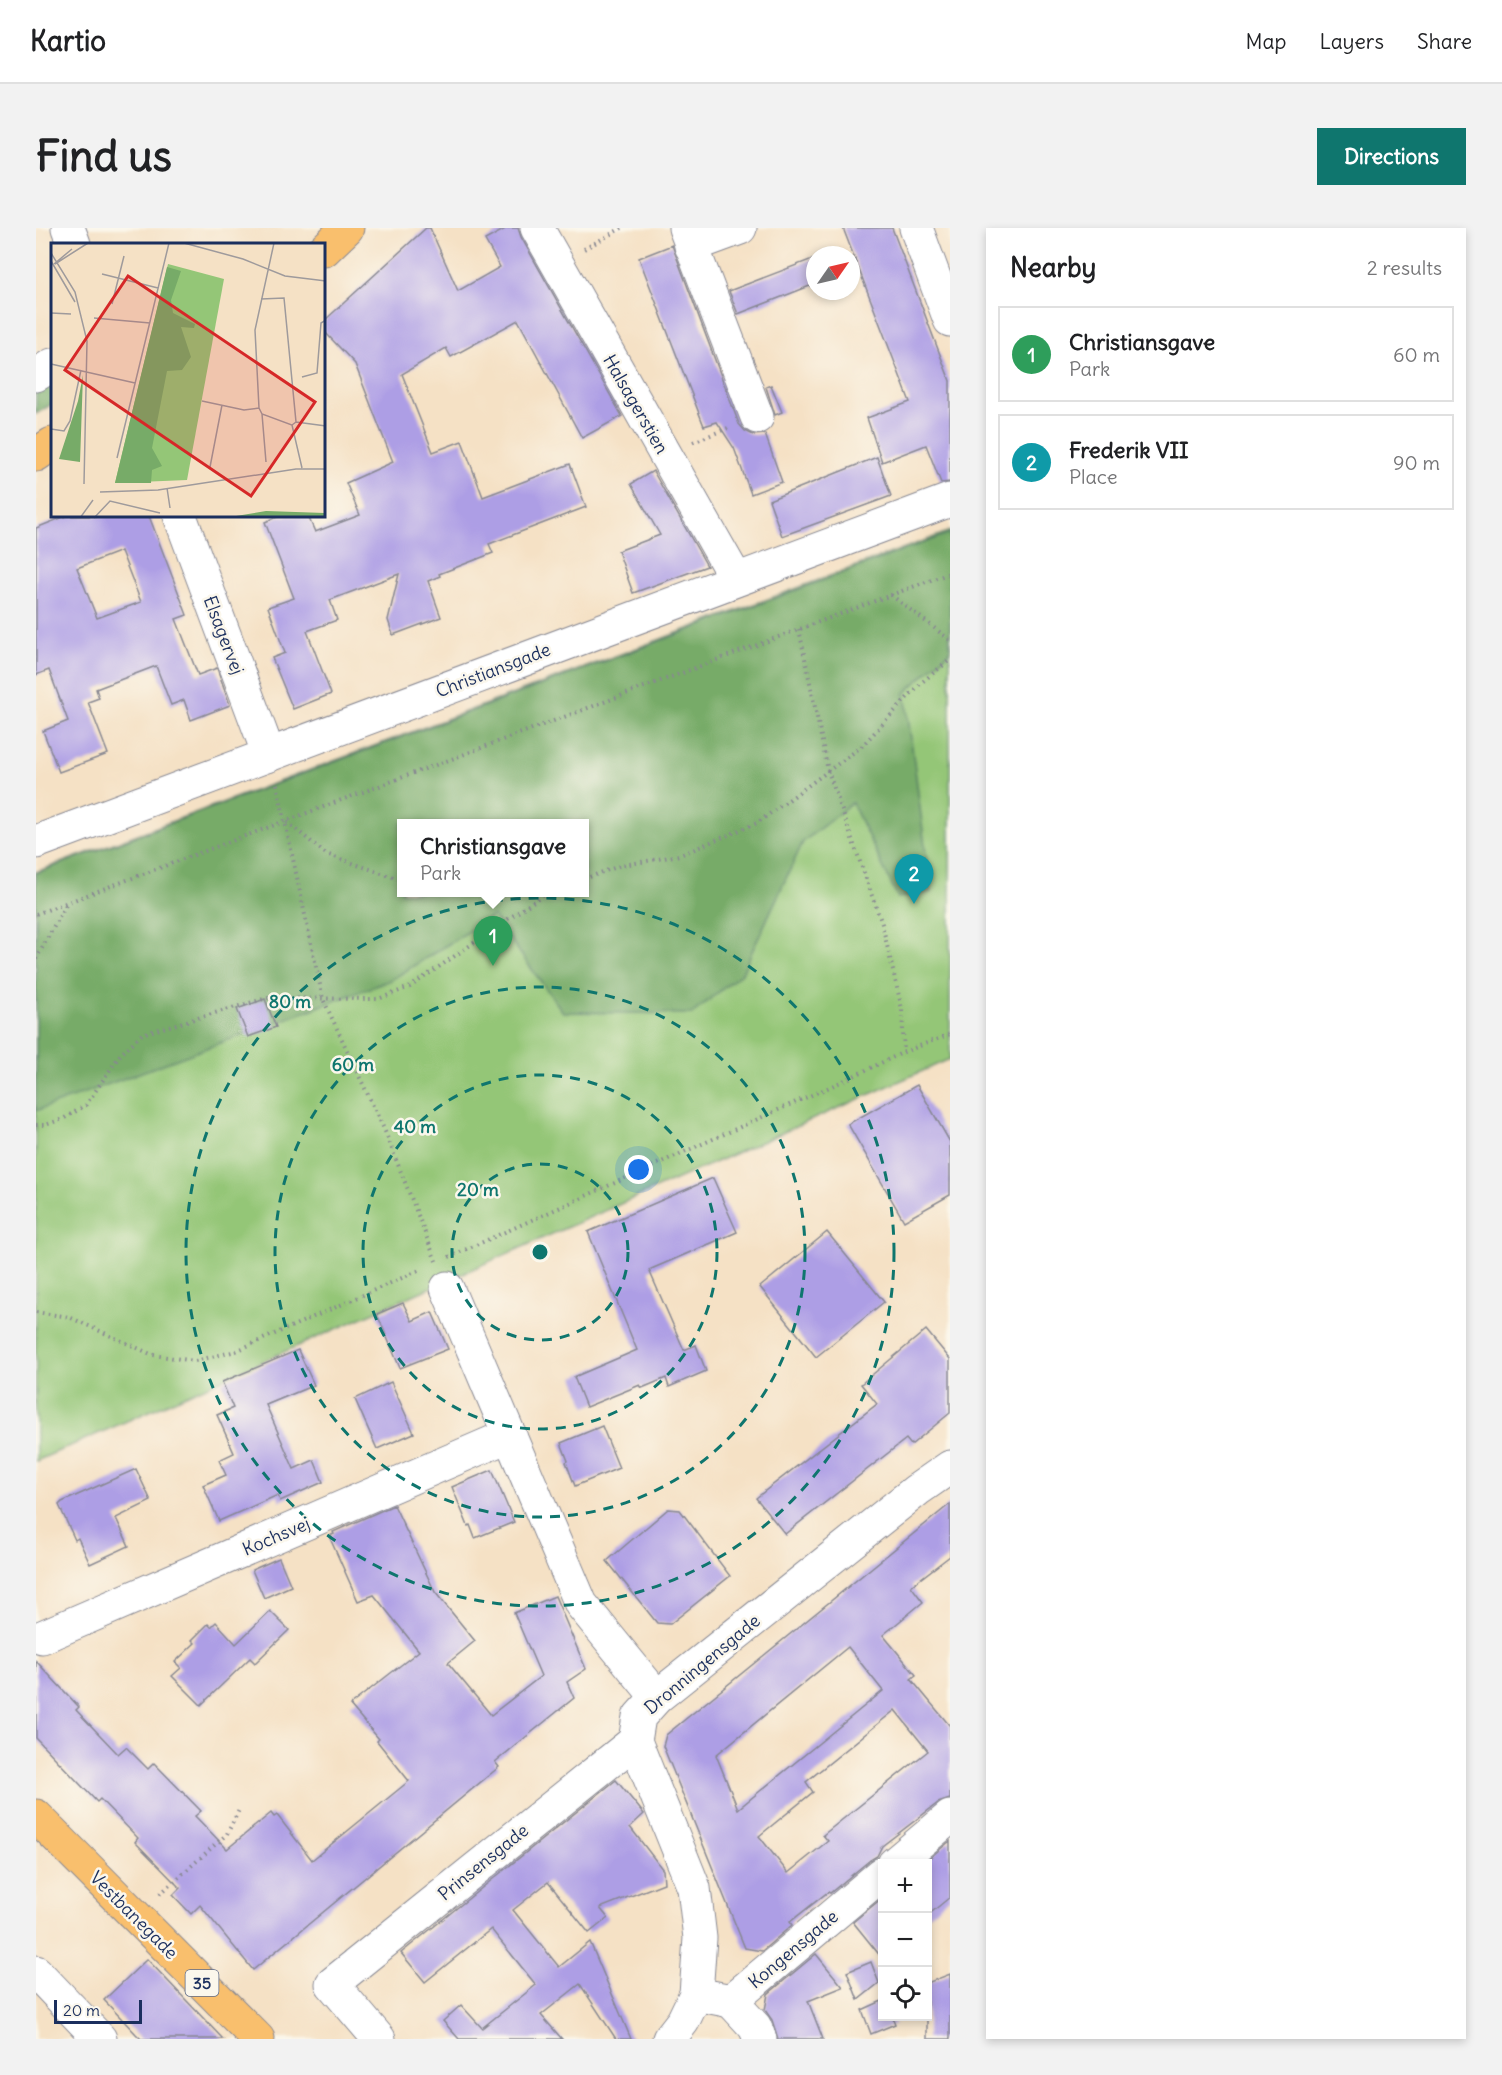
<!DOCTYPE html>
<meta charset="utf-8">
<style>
body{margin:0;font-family:Delius,sans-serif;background:#f2f2f2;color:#202124}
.controls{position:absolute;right:18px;bottom:18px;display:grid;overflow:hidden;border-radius:0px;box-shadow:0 3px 9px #0003}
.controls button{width:54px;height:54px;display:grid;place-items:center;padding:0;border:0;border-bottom:2px solid #e0e0e0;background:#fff;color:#202124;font:30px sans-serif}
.compass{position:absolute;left:770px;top:18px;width:54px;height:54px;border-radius:50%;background:#fff;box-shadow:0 3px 9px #0003;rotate:56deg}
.scale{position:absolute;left:18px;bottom:15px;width:88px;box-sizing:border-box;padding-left:6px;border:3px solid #1b2f5e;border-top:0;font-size:16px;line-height:21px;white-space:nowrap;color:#1b2f5e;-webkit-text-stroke:4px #fbf7ec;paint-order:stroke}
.you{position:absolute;left:603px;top:942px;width:21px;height:21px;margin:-15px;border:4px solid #fff;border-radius:50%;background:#1a73e8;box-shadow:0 0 0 9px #1a73e833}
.badge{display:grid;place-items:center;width:39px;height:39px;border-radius:50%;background:#0f766e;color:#fff;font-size:20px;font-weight:700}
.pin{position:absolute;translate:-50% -50px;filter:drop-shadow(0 2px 3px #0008)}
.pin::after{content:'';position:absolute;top:32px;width:21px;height:18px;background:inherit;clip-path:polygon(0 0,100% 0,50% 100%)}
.popup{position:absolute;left:361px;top:591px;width:192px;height:78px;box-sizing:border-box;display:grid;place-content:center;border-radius:0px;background:#fff;filter:drop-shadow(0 2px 4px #0005);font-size:20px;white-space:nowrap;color:#757577}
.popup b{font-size:22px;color:#202124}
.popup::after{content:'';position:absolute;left:50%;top:100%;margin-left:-12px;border:12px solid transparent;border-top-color:#fff}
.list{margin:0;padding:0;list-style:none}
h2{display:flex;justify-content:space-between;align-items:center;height:78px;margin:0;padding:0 24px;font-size:26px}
h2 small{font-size:20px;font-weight:400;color:#757577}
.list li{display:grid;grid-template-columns:39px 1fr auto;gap:18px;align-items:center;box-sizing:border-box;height:96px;margin:0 12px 12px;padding:0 12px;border:2px solid #e0e0e0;border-radius:0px}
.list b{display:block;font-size:22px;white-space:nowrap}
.list p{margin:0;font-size:20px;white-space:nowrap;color:#757577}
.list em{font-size:20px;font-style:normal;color:#757577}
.icon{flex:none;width:33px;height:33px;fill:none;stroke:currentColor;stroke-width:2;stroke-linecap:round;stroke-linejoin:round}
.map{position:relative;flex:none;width:914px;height:1811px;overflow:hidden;border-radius:0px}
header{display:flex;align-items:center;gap:36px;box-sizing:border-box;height:84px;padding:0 30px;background:#fff;border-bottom:2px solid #e0e0e0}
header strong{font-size:28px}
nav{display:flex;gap:33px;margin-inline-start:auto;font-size:21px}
.intro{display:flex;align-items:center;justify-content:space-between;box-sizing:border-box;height:144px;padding:0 36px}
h1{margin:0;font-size:42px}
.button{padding:15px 27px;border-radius:0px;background:#0f766e;color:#fff;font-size:21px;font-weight:700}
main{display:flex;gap:36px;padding:0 36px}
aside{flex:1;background:#fff;border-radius:0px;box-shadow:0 3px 9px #0003}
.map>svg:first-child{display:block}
</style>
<header>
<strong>Kartio</strong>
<nav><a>Map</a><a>Layers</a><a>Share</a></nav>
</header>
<div class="intro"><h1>Find us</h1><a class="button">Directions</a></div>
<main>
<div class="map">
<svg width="914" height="1811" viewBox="0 0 914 1811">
<rect width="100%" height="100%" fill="#fbf7ec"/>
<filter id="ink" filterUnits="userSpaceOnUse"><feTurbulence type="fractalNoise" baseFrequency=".0167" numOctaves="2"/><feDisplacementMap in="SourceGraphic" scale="12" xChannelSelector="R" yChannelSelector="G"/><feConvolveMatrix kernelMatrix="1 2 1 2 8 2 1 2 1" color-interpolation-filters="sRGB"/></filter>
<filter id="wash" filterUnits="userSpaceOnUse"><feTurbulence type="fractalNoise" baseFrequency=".008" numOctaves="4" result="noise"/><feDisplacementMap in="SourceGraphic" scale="24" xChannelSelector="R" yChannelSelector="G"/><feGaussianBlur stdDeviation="1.35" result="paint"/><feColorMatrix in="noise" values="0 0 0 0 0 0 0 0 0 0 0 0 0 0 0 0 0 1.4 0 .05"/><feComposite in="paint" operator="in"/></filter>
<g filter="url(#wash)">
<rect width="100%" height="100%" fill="#f5e1c5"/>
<path fill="#94c677" stroke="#587a6a" stroke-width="1.5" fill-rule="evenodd" d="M914 303V831L0 1233V644ZM366 596H548V664H366Z"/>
<g fill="#77ab68" stroke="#496d63" stroke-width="1.5" fill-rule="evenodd">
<polygon points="16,153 16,176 0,186 0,160"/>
<path d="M914 305V423L869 465 895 664 862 670 816 575 767 614 706 745 656 786 527 784 457 688 355 752 0 883V645ZM366 596H548V664H366Z"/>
</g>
<g id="blocks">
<g fill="#ad9ee5" fill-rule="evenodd">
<polygon points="390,0 394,0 422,63 464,39 449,12 471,0 482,0 485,9 586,188 546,210 482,92 415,129 410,120 366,146 397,224 426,213 447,269 534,236 550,279 453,316 457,325 403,346 404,348 392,353 405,389 357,407 352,392 363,346 294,372 301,392 271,403 295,466 257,481 236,430 249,425 232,379 258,370 229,294 243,288 272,288 279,304 324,287 310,255 357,234 319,136 288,103 288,93"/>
<polygon points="807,0 856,0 914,153 914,254 905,255 890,217 846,234 831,190 874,174"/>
<polygon points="636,17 703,196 709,203 717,207 729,206 746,254 715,266 698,220 681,194 668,198 603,30"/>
<polygon points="779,30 779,56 702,86 693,63"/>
<polygon points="735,157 746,184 739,187 730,159"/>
<polygon points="841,229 855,268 746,308 733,272"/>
<polygon points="617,243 671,338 597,365 582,323 624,307 595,256"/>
<path d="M30 288H113L151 387 140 391 162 447 181 440 194 477 155 492 148 472 135 477 120 438 60 461 63 470 52 474 72 526 23 544 7 503 32 493 13 442 0 447V300ZM85 323 105 374 61 390 41 340Z"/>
<polygon points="229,771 240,799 212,809 201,781"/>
<polygon points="881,857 914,914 914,967 868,993 812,896"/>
<polygon points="677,950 701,1004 613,1042 648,1122 660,1117 670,1143 633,1159 630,1150 606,1160 604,1157 550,1179 538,1149 601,1122 552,1004"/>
<polygon points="791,1004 848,1074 780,1129 724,1059"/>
<polygon points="367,1075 376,1093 396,1084 412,1121 364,1140 341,1086"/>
<polygon points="890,1102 914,1131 914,1185 875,1217 870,1211 749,1306 720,1270 841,1176 825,1156"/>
<polygon points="262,1122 278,1157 230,1177 258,1241 278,1232 287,1254 244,1273 242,1267 183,1293 167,1257 190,1247 183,1232 198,1225 181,1187 197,1180 186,1154"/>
<polygon points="355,1154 378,1205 341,1221 319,1171"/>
<polygon points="566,1198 583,1240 539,1258 530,1234 532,1233 525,1215"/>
<polygon points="100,1241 115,1273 80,1290 93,1318 54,1336 42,1310 39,1312 23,1277 26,1274"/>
<polygon points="456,1242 478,1294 439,1310 434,1297 432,1298 416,1259"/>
<path d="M914 1276V1328L875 1358 887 1374 847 1407 880 1447 875 1451 914 1498V1571L902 1575 846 1618 841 1628 834 1632 794 1665 792 1664 754 1694 756 1697 726 1723 709 1720 627 1518 630 1507ZM812 1419 847 1463 702 1581 680 1527ZM859 1482 892 1523 787 1607 792 1613 752 1645 723 1608 777 1564 770 1554Z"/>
<polygon points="358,1277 399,1364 439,1413 412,1435 455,1487 505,1448 478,1385 519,1368 550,1441 531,1454 538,1470 459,1534 463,1539 217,1742 164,1677 155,1686 137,1667 144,1660 99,1614 102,1610 64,1571 61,1574 0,1510 0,1433 43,1479 40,1482 82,1526 90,1519 112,1541 118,1535 165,1583 159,1588 191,1621 235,1585 238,1589 241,1587 276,1632 373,1553 341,1513 343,1511 314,1477 383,1423 338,1367 322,1373 293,1308 298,1306 297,1304"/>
<polygon points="632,1281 644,1282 694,1348 634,1396 621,1395 571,1333"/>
<polygon points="243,1330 255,1358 228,1370 216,1342"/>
<polygon points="234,1383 253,1402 219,1435 214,1430 165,1477 136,1448 145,1440 139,1434 159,1415 156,1412 172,1396 175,1399 180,1394 200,1416"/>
<polygon points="580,1552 608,1586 594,1599 627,1642 628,1655 564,1680 572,1690 553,1705 512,1654 477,1682 523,1739 554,1714 595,1811 580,1811 544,1756 505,1787 526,1811 423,1811 407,1793 425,1777 446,1800 500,1757 455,1701 389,1754 365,1725"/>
<polygon points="914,1613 914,1669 891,1688 891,1632"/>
<polygon points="846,1670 846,1730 817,1694"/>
<polygon points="780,1726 807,1759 772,1773 787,1811 742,1811 736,1792 729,1782 732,1766"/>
<polygon points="111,1731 187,1811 105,1811 100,1806 68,1772"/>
<polygon points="835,1734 843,1755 822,1772 811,1744"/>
<polygon points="914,1746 914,1811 891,1811 891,1755"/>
<polygon points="846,1773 846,1788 856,1788 859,1796 835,1806 826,1782"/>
</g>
</g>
</g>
<g filter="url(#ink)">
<use href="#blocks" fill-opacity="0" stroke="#888892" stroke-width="1.5"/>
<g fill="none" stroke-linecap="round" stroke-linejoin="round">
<g stroke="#888892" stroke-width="35">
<g id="minor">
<polyline points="32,0 38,16"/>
<polyline points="501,0 700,351"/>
<polyline points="649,0 721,189"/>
<polyline points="880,0 914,92"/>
<polyline points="655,18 704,0"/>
<polyline points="0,147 16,137"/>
<polyline points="144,288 233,527"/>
<polyline points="0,614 914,272"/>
<polyline points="411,1060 545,1376 621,1469"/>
<polyline points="6,1409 474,1207"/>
<polyline points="858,1636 914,1589"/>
<polyline points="0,1744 64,1811"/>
<polyline points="660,1766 695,1773 846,1646"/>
<polyline points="695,1773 719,1799 724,1811"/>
<polyline points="343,1811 296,1756 599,1513"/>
<polyline points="633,1811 647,1793 660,1766 664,1710 658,1660 599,1513 603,1489 621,1469 881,1262 914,1239"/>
</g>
</g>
<g stroke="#888892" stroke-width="35">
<g id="major">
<polyline points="288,22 311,0"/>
<polyline points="0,227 16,216"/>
<polyline points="0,1588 222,1811"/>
</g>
</g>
<g stroke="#888892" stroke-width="4" stroke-dasharray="1.5 4.5" stroke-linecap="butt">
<polyline points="548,21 586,0"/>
<polyline points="657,214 692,200"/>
<polyline points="855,367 914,412"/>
<polyline points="763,401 792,543 846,696 866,781 868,824"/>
<polyline points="241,556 287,771 348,901 400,1033"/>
<polyline points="251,594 290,626 366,652"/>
<polyline points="548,651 583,638 644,627 721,595 825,519 886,454 914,432"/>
<polyline points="0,686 914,345"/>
<polyline points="0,731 31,675"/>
<polyline points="0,897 9,897 27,891 50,877 84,827 106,806 231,770 342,771 374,759 511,664"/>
<polyline points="413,1029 807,853 868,824 914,806"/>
<polyline points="0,1084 33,1089 117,1127 159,1133 200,1123 384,1042"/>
<polyline points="124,1666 191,1606 203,1582"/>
</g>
<use href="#minor" stroke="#fff" stroke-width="33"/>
<use href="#major" stroke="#f9bf6d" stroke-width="33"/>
</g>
</g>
<g fill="none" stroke="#0f766e" stroke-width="3" stroke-dasharray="10 8">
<circle cx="504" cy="1024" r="88"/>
<circle cx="504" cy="1024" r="177"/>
<circle cx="504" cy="1024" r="265"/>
<circle cx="504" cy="1024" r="354"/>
</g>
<g text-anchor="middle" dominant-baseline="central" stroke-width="5" stroke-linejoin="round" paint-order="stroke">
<rect fill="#fbf7ec" stroke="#5e6b89" stroke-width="1.5" x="149.5" y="1742" width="33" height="26" rx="4.5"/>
<g font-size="16" font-weight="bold" fill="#1b2f5e">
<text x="166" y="1755">35</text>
</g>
<g font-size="18" fill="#1b2f5e" stroke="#fbf7ec">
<text transform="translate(600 176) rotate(60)">Halsagerstien</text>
<text transform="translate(188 407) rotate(69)">Elsagervej</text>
<text transform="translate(457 442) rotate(-21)">Christiansgade</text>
<text transform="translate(240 1308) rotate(-23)">Kochsvej</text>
<text transform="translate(666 1436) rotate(-40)">Dronningensgade</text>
<text transform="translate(447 1634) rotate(-39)">Prinsensgade</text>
<text transform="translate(98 1687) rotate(45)">Vestbanegade</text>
<text transform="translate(757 1721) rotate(-40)">Kongensgade</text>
</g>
</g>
<g transform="translate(15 15)">
<rect width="274" height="274" fill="#f5e1c5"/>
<path d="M117 21 173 36 136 237 64 240Z" fill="#94c677"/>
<path d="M116 24 130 28 120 57 122 70 144 81 143 85 130 84 140 114 131 127 116 128 101 205 111 223 101 227 100 240H64ZM32 132 29 219 8 216 27 158ZM215 268 274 270V274H179Z" fill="#77ab68"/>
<path fill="none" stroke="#9e9a9c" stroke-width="1.5" d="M133 0 192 16 234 33 275 38M223 0 204 87 208 165 211 171 241 182 251 225M0 10 24 49 36 98 33 241M0 18 24 59M3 21 21 6M4 21 37 0M51 31 107 45M210 56 233 55 245 179 241 182M61 61 73 13M0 70 20 71M43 75 99 80M0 121 84 140M251 134 266 130 270 80 275 77M151 158 193 167 208 165M211 171 215 219M245 179 275 183M0 186 13 188 19 178 30 127M66 215 118 0M159 224 171 162M116 245 119 265M49 249 107 247 245 226H275M29 275 42 257M43 275 59 258 109 270"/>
<path fill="#d62828" fill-opacity="0.15" stroke="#d62828" stroke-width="3" d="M77 33 264 159 200 253 14 127Z"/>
<rect width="274" height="274" fill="none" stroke="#1b2f5e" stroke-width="3"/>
</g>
<circle cx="504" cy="1024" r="9" fill="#0f766e" stroke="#fbf7ec" stroke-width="3"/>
<g font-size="18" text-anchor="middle" font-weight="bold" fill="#0f766e" stroke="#fbf7ec" stroke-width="5" stroke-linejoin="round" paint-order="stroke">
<text x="254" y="780">80 m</text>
<text x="317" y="843">60 m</text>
<text x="379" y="905">40 m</text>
<text x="442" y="968">20 m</text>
</g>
</svg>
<div class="controls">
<button>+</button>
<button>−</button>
<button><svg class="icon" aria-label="locate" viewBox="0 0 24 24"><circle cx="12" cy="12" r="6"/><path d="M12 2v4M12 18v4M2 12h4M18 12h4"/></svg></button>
</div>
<svg class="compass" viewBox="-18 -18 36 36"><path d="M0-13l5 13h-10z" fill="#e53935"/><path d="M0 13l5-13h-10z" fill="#757577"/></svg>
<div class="scale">20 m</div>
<div class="you"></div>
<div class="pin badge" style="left:457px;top:738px;background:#2e9e5b">1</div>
<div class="popup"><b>Christiansgave</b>Park</div>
<div class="pin badge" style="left:878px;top:676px;background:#0f9aa8">2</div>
</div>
<aside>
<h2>Nearby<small>2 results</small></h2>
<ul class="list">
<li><span class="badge" style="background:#2e9e5b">1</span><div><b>Christiansgave</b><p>Park</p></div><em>60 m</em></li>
<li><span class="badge" style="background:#0f9aa8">2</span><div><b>Frederik VII</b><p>Place</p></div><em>90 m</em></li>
</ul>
</aside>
</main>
